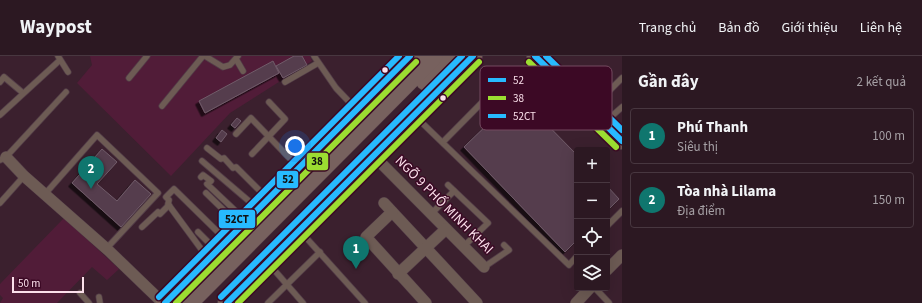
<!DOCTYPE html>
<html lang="vi">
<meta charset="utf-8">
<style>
body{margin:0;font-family:"Source Sans 3",sans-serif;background:#34212a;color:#f1f3f6}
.controls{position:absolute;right:12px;bottom:12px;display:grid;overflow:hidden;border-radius:4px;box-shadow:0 4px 16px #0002}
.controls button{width:36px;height:36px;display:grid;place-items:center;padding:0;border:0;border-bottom:1px solid #483740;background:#2c1822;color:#f1f3f6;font:20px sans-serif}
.scale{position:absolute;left:12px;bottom:10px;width:72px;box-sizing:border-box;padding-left:4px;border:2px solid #fbe0eb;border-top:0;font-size:11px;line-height:14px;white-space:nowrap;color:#fbe0eb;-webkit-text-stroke:3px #3c0925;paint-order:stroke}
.you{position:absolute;left:295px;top:90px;width:14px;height:14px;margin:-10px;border:3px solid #fff;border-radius:50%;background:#1a73e8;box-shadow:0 0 0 6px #1a73e833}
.badge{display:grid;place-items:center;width:26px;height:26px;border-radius:50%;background:#0f766e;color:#fff;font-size:13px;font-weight:700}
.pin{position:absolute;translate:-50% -33px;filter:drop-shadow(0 1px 2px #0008)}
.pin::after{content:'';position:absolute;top:21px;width:14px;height:12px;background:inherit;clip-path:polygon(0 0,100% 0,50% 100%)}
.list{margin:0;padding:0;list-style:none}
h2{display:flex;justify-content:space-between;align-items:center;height:52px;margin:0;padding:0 16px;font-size:17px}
h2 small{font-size:13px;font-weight:400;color:#a6a0a5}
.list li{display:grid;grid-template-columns:26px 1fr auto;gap:12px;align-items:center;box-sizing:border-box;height:56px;margin:0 8px 8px;padding:0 8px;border:1px solid #483740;border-radius:4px}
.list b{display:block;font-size:15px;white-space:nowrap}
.list p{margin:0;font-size:13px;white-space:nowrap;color:#a6a0a5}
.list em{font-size:13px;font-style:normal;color:#a6a0a5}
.icon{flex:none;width:22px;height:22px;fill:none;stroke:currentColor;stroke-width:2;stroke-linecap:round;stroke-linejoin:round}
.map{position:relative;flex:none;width:622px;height:247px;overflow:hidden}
header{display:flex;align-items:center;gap:24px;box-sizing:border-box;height:56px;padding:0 20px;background:#2c1822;border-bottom:1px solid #483740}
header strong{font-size:19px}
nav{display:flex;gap:22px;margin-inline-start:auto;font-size:14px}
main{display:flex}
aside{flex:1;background:#2c1822}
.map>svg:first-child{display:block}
</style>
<header>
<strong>Waypost</strong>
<nav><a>Trang chủ</a><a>Bản đồ</a><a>Giới thiệu</a><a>Liên hệ</a></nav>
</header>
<main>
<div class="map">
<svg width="622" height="247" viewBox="0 0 622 247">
<defs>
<filter id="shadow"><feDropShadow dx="-3.5" dy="3.5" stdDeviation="0" flood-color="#0009"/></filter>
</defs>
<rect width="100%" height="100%" fill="#3b202e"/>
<g fill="#511c38">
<polygon points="90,0 310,0 312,5 230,57 171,120 77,27 92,9"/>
<polygon points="64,162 119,213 107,224 92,211 57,247 0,247 3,242 0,239 0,228"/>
</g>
<g fill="#543d4d" stroke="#715c6a" filter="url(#shadow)">
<polygon points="294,0 302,0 307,9 283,22 276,10"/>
<polygon points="273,5 279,17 205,57 199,45"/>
<polygon points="518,39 577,99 577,184 565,196 464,91"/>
<polygon points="237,62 241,65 235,72 231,69"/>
<polygon points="222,74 227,78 221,86 216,82"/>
<polygon points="102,93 117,106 97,128 117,145 135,124 151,138 121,171 72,127"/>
<polygon points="607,130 619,143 607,155"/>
</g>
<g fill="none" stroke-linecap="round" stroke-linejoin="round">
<g stroke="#533d48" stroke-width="7">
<g id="lane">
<polyline points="58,0 68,16"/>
<polyline points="205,0 223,11 230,9 238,0"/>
<polyline points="314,0 336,32 355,52"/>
<polyline points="236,3 243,15"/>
<polyline points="129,22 147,0"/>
<polyline points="0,26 4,21 23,37"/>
<polyline points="285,26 318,7"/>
<polyline points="162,50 203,0"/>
<polyline points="591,53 622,22"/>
<polyline points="0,59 60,4"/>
<polyline points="417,62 569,209 577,200"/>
<polyline points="605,66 622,51"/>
<polyline points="236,78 251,62 297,110"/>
<polyline points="443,86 511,17"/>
<polyline points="207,92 221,103 224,102 233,112 236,111 266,141"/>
<polyline points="252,98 285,63 269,46"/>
<polyline points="0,104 6,101 66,36"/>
<polyline points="202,105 257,152"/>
<polyline points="201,121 203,119 211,125 207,128 244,163"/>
<polyline points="448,129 488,167 464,190"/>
<polyline points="206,137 239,169"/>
<polyline points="45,138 97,79 158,137 106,193"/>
<polyline points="0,147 24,120"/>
<polyline points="431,158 454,135"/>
<polyline points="607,170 622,155"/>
<polyline points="142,171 158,156 160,158 169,149"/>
<polyline points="198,176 215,193"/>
<polyline points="301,176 365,247"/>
<polyline points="207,201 168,148 169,144 166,141 174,133 225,183"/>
<polyline points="269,208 303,247"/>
<polyline points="484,211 509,194 504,189"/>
<polyline points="595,232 609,247"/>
<polyline points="80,237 89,247"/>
<polyline points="99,241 100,247"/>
<polyline points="268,247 320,196"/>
</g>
</g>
<g stroke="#533d48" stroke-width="12">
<g id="street">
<polyline points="373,99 484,211"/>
<polyline points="6,101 24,120 108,194 163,247"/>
<polyline points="384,147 477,247"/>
<polyline points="392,156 366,181 426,247"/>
<polyline points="607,214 622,199"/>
<polyline points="398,218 446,173"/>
<polyline points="576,247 590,232"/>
</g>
</g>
<g stroke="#533d48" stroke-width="18">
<polyline id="secondary" points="535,0 622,85"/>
</g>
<g stroke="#533d48" stroke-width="20">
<g id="primary">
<polyline points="165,247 410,0"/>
<path d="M227 247C308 164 393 84 473 0"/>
</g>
</g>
<g stroke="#533d48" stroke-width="22">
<g id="highway">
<polyline points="426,24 450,0"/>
<polyline points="187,247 432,0"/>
</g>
</g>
<use href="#lane" stroke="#6d5b54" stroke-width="5.5"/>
<use href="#street" stroke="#6d5b54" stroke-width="11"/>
<use href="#secondary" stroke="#725c56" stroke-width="16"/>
<use href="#primary" stroke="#7b615b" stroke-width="18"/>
<use href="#highway" stroke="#77615e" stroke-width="21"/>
<g stroke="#3c0925" stroke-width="9">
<g id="bus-1">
<polyline points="535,0 622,85"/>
<polyline points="165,247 410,0"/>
<polyline points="227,247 473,0"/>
</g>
</g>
<g stroke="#3c0925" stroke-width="9">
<g id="bus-2">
<polyline points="529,6 616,91"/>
<polyline points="176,247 416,6"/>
<polyline points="238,247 479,6"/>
</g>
</g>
<g stroke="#3c0925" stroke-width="9">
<g id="bus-3">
<polyline points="546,0 622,74"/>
<polyline points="159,241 399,0"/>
<polyline points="221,241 462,0"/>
</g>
</g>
<use href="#bus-1" stroke="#27baff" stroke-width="6"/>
<use href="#bus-2" stroke="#9cdd31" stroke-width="6"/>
<use href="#bus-3" stroke="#27baff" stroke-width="6"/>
</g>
<g fill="#fbe0eb" stroke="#3c0925" stroke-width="1.5">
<circle cx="385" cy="14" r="3.5"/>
<circle cx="443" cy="42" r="3.5"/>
</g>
<g text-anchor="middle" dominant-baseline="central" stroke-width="3" stroke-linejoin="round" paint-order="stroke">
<g font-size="14" fill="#fbe0eb" stroke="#3c0925">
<text transform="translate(444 149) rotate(45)">NGÕ 9 PHỐ MINH KHAI</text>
</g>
</g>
<rect x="480" y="10" width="132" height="64" rx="6" fill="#3c0925" stroke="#754a60" stroke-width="1"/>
<rect x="488" y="22" width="18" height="4" fill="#27baff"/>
<rect x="488" y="40" width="18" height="4" fill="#9cdd31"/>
<rect x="488" y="58" width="18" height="4" fill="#27baff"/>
<g font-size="11" fill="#fbe0eb">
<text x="513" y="28">52</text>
<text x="513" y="46">38</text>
<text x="513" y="64">52CT</text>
</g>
<g stroke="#3c0925" stroke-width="1.5">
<rect x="306" y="96" width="23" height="19" rx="4" fill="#9cdd31"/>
<rect x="276" y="114" width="23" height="19" rx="4" fill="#27baff"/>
<rect x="218" y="153" width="38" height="20" rx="4" fill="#27baff"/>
</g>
<g font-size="11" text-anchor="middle" font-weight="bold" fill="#111">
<text x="317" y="109">38</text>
<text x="288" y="127">52</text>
<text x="237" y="167">52CT</text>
</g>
</svg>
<div class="controls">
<button>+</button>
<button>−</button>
<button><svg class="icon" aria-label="locate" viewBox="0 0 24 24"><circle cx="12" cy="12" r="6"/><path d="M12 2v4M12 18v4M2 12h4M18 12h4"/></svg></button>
<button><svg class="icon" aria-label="layers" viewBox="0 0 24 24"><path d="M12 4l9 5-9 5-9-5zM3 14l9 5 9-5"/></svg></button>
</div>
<div class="scale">50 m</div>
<div class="you"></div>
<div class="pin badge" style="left:356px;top:213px">1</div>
<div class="pin badge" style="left:91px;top:133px">2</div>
</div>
<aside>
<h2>Gần đây<small>2 kết quả</small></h2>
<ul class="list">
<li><span class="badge">1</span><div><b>Phú Thanh</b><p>Siêu thị</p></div><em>100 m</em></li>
<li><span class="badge">2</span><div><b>Tòa nhà Lilama</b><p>Địa điểm</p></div><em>150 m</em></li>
</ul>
</aside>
</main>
